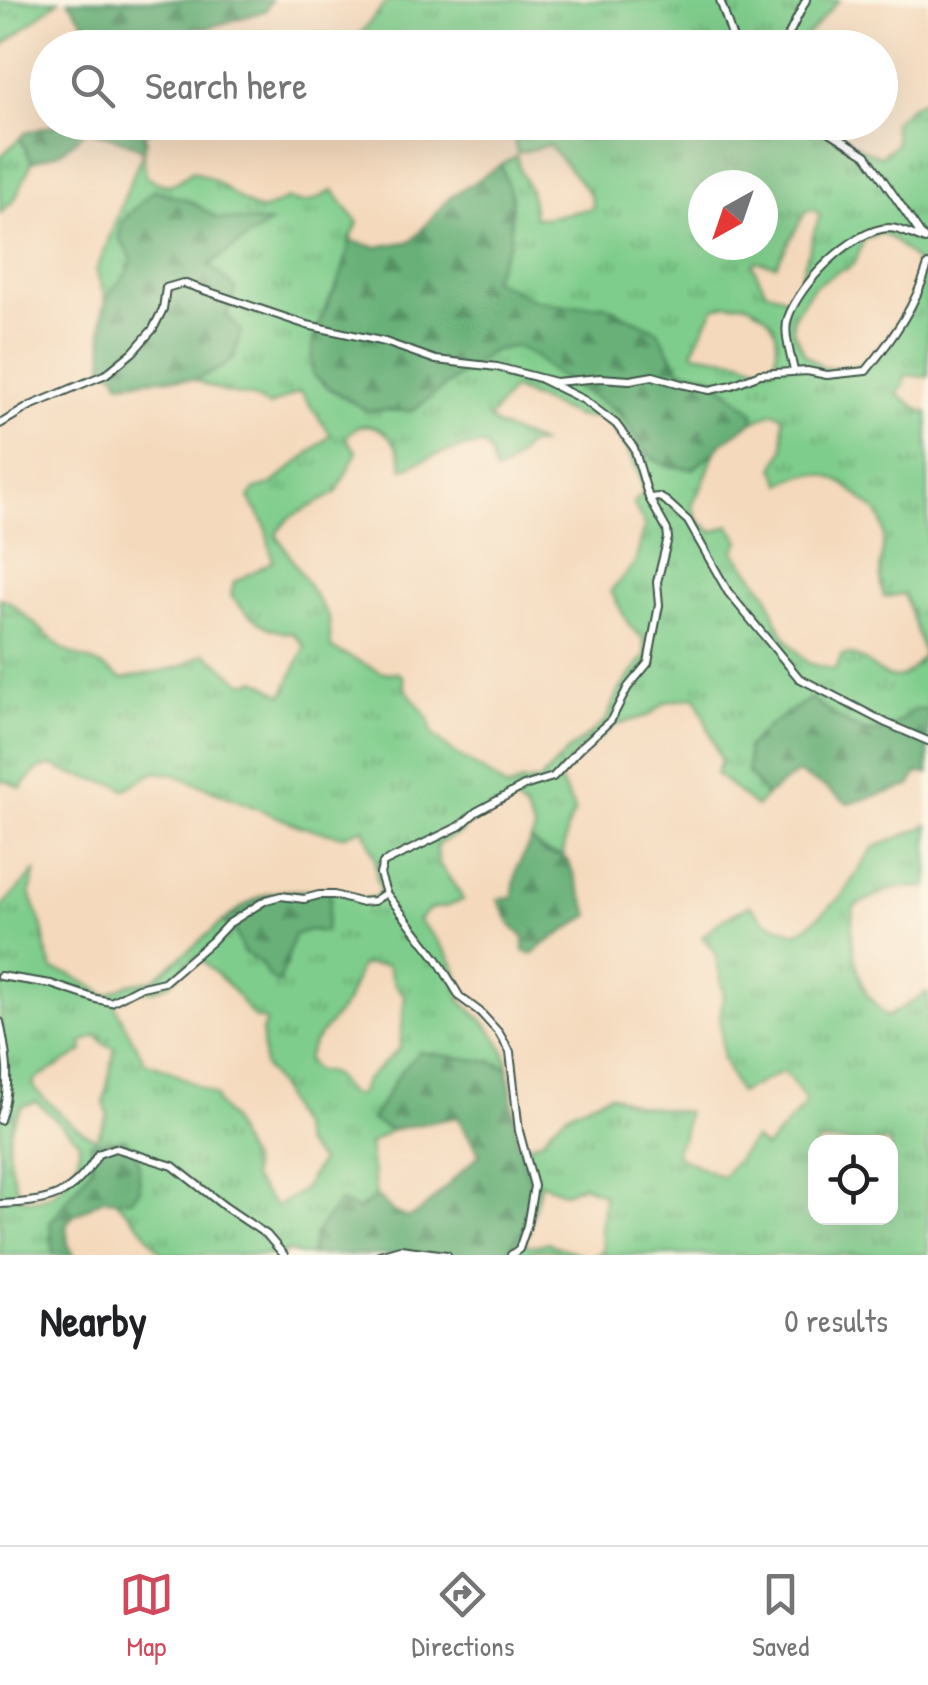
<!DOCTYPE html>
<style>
body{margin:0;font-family:"Patrick Hand",sans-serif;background:#f6f6f6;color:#202124}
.controls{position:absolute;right:30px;bottom:30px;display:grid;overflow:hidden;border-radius:20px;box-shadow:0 10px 40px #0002}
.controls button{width:90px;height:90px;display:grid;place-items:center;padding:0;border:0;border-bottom:2px solid #e0e0e0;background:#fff;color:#202124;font:50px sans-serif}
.compass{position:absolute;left:688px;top:170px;width:90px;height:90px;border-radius:50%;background:#fff;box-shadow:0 10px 40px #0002;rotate:220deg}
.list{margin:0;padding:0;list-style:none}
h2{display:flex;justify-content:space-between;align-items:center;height:130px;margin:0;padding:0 40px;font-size:42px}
h2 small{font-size:32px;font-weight:400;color:#757577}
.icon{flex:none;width:55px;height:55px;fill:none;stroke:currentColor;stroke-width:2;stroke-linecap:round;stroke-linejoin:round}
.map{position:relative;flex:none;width:928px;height:1255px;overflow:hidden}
.search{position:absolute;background:#fff;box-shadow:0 10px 40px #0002;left:30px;right:30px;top:30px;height:110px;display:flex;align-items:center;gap:25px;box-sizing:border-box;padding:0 35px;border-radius:55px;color:#757577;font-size:38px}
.sheet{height:290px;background:#fff}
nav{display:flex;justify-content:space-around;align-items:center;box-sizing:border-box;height:140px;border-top:2px solid #e0e0e0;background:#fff;font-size:28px;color:#757577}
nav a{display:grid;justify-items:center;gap:5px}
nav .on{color:#d1495b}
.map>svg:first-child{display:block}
</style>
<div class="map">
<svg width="928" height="1255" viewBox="0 0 928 1255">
<defs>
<pattern id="grass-tufts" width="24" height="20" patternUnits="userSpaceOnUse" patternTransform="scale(2.5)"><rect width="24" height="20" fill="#7fcd8c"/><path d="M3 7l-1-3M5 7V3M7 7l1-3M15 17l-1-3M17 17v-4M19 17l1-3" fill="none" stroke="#67a873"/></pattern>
<pattern id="forest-firs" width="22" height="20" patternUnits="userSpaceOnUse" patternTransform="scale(2.5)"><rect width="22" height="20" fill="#67b078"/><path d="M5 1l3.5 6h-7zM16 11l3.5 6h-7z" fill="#549063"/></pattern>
</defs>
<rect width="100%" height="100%" fill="#fcf5e5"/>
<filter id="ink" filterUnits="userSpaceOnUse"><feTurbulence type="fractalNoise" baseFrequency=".01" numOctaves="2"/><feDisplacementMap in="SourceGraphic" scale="20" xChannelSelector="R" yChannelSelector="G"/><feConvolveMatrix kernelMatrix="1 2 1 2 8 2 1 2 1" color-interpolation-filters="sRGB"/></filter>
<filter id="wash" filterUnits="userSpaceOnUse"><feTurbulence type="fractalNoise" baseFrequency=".0048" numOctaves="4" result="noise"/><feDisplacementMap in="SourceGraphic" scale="40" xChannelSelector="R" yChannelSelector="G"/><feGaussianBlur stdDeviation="2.25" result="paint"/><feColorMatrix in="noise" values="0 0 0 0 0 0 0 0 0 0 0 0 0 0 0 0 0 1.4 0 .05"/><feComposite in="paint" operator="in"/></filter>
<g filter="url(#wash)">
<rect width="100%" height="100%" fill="#f4d9bc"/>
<g fill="url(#grass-tufts)" stroke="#4f8560" stroke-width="2.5" fill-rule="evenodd">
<polygon points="0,0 59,0 0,48"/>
<polygon points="388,0 750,0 763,5 775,0 839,0 797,47 342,48 360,34"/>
<path d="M928 97V377L905 375 904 386 897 393 921 411 928 412V709C907 710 908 716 892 727 865 744 832 713 810 698L797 709 748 773 766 796 756 807 716 774 721 761 696 697 666 702 650 715 613 726 600 738 582 748 557 775 575 811 567 828 563 856C549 853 540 852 531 840L535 831 525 809 511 799 473 818 462 832 436 845 439 864 458 890 463 900 445 907 430 909 418 920C440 942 464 968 460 1000 481 1019 506 1038 508 1068L492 1062 418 1053 371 1119 391 1130 369 1144 376 1196 358 1210 315 1234 311 1255H300L287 1250 283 1255H163L138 1223 115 1200H131L140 1189 138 1175 93 1166 50 1223 54 1255H0V909L36 870 30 893 44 932 45 948 53 970 70 974 107 995 129 984 153 980 224 921 236 933 243 952 260 962 269 977 287 966 288 951 294 935 309 930 331 897 327 888 362 900 375 897 381 890 377 880 375 859 364 828 343 836 302 827 173 774 155 772 124 790 118 785 69 773 52 765 38 769 21 788 4 780 0 783V598L10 602 64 650 102 666 122 679 180 667 205 653 243 683 257 680 283 695 305 647 293 633C266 633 248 616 231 596L234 582 273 561 265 525 249 498 255 489 271 485 331 435 300 391 269 406 252 397 224 392 194 380 221 368 227 315 209 265 269 223 217 218 190 201 119 238 132 259 130 270 106 300 96 271C113 232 125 191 143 152L146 176C165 189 175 187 191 171 220 177 232 200 261 211L287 199C308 206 314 201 333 190L358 223 350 241 341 277 327 303 313 341V375L330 389 366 410 412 411 492 351 516 346 537 358 552 372 619 413 649 455 693 469 715 451 702 487 692 505 699 521 713 532 729 525 740 541 734 551 767 593 777 622 788 641 808 663 835 670 842 655C874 648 886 710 924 654L904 594 884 597C874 569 887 552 883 527 882 515 873 509 865 502 839 476 816 464 782 484L774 468 784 449 783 416 773 412 752 422 754 413 711 376 679 369 658 331 604 305 565 306 533 299 491 279 512 197 501 165 516 156 521 173 530 190 534 217 544 218 593 208 590 194 549 145 517 153 510 123H819L868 152 881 156 896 144 893 122 910 107ZM703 185H763V245H703ZM813 210 820 214 798 285 788 298 766 291 752 264 756 261 776 265 806 211ZM880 233 891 238 915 260 918 291 888 338 867 364 840 368 822 367 805 354 793 330V318L813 287 842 269 846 270 855 263 864 239ZM744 303C776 316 782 333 774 367L757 366 742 360 694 353V348L714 308 727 304ZM512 389 579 417H602C622 437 638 466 644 493L633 503 645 526 635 563 611 591 629 625 643 639 646 655 619 691 605 722 569 750 539 781 519 783 507 789 487 773 454 753 432 734 429 719 405 688 404 678 399 673 381 672 331 648 329 618 276 534 289 518 336 493 357 452 346 438C361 413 390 429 399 452 402 457 402 463 403 469 430 456 455 447 485 445L491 456 495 473C510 467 517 458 526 446L542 444 497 426 489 419ZM198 956 231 988 255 1019H264L266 1022 262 1031 264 1066 280 1089 290 1112 299 1126 303 1144 320 1161 304 1189 276 1207 252 1179 251 1164 229 1118 217 1103 216 1096 168 1070 145 1062 115 1006 117 1001 138 991 155 990 169 984ZM361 965H387L394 983 405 996 400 1048 365 1081 361 1092 354 1096C342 1092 342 1082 333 1075 327 1071 320 1073 313 1069L307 1058 313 1044 346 1003ZM97 1035 104 1044 115 1048 104 1102 108 1115 96 1139C79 1131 68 1122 56 1109 47 1100 39 1096 33 1085L35 1080 83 1051 82 1043ZM37 1102 78 1140C86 1170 49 1211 19 1197 9 1159 0 1140 22 1106Z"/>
<polygon points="20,138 32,162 15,199 0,213 0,157"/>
<path d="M928 825V887L893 888 855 906C847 929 856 970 866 992 871 1001 880 1009 887 1017L928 992V1255H596L603 1251 601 1231 604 1195 583 1185 565 1193 541 1183 525 1244 529 1246 547 1243 583 1255H560L555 1251 537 1250 524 1255H504L523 1229 530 1185 522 1150 533 1143 542 1140C562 1111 579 1108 610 1094L636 1105 687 1112 683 1137 676 1149 677 1156 722 1177 754 1139 765 1148 804 1106 805 1099 784 1071 739 1093 723 1059 720 1015 724 995 714 949 702 937 721 920 750 905 765 921 796 933 809 925 842 896 873 848ZM816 1142H890V1218H816Z"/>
</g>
<g fill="url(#forest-firs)" stroke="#437656" stroke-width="2.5">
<polygon points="68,0 271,0 265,11 208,28 193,27 190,47 76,48 75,36 84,22"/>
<polygon points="62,123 62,122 151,123 144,137 147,140 143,152 134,145 88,129 61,152 32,162 20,138 24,133"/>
<path d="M501 165 512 197 510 241 492 279 533 299 565 306 604 305 658 331 679 369 711 376 754 413 752 422 722 443 715 451 693 469 667 466 649 456 619 412 552 372 537 358 516 346 492 351 412 411 366 410 330 388 313 375C306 340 325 311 339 281 344 268 347 254 350 241L376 247 412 241 449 198Z"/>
<path d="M154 190 190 201 217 218 270 223 209 265 236 289 227 315 241 331 234 358 221 368 194 380 166 378 120 383 115 373 104 368C105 347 98 323 106 301 112 285 129 277 132 259L119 238 121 222Z"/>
<path d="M811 698C832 713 865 744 892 727 908 716 907 709 928 709V774L917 773 910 786 848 804 826 788 797 773 766 796 748 773 747 748 767 727Z"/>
<polygon points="531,840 544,853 563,856 569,863 590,915 543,945 534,954 524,951 524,938 511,925 498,899 512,898 517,868"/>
<path d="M327 888 331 897 325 932 309 930 294 935C288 952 287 967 278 983L269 977 260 962 243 952 236 933 224 921C241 907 261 892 285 891 300 890 311 892 327 888Z"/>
<polygon points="419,1052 492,1062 508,1068 518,1141 522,1150 530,1185 523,1229 504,1255 311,1255 315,1234 339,1201 358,1210 376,1196 392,1211 407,1218 421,1211 480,1154 457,1117 391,1130 371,1120 399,1074"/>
<path d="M125 1139C143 1156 138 1168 140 1189L131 1200 103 1199 72 1217 66 1226 68 1244 74 1255H54L50 1223 92 1166 91 1143Z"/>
</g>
</g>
<g filter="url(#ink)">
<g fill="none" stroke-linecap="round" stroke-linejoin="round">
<g stroke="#3f5448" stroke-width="10">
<g id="minor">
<polyline points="720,0 736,48"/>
<polyline points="782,48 806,0"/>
<polyline points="814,122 866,155 924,239"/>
<path d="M794 371C791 356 783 333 788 318 799 285 852 229 889 228 899 228 915 236 925 240"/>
<path d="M0 424 30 406 106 374 133 352 153 329 163 309 166 288 183 283 307 325 385 342 436 360 497 367 555 382 600 378 630 380 653 376 681 384 710 390 732 385 760 374 807 371 827 375 866 371C894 337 915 307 928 265"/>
<polyline points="650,498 659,497 666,501 688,521 728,592 799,678 886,723 928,741"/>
<polyline points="386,893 437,959 460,997 480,1012 499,1033 510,1052 519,1131 534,1186 527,1226 519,1249 511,1255"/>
<polyline points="0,976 51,984 96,999 111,1002 138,988 164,982 212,941 228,924 266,900 281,896 304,899 319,895 334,895 359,902 374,901 386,893 380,874 383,863 460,826 476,812 524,786 553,777 579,749 611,720 628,687 648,663 659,605 657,582 668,538 667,530 649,498 634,448 616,424 584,400 541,379"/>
<path d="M0 1022C7 1056 12 1086 0 1120"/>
<path d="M0 1204C48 1202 73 1198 98 1154L115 1148 173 1166 224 1206 267 1235 284 1255"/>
<polyline points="379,1255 400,1249 447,1255"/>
</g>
</g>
<use href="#minor" stroke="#fff" stroke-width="6"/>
</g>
</g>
</svg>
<div class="controls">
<button><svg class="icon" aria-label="locate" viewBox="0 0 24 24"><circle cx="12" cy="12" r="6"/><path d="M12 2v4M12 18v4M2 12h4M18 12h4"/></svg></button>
</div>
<svg class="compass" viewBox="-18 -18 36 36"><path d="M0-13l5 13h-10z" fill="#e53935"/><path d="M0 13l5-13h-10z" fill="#757577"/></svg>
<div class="search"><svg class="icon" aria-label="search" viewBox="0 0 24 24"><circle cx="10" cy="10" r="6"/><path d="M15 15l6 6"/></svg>Search here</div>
</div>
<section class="sheet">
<h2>Nearby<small>0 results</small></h2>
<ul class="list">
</ul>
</section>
<nav>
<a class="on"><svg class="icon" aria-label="map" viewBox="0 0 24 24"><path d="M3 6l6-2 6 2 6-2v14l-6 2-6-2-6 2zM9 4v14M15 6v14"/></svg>Map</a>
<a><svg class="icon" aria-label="directions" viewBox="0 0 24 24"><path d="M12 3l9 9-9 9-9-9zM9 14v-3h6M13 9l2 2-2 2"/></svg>Directions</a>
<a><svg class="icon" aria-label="saved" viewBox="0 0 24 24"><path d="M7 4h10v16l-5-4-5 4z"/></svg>Saved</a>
</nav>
